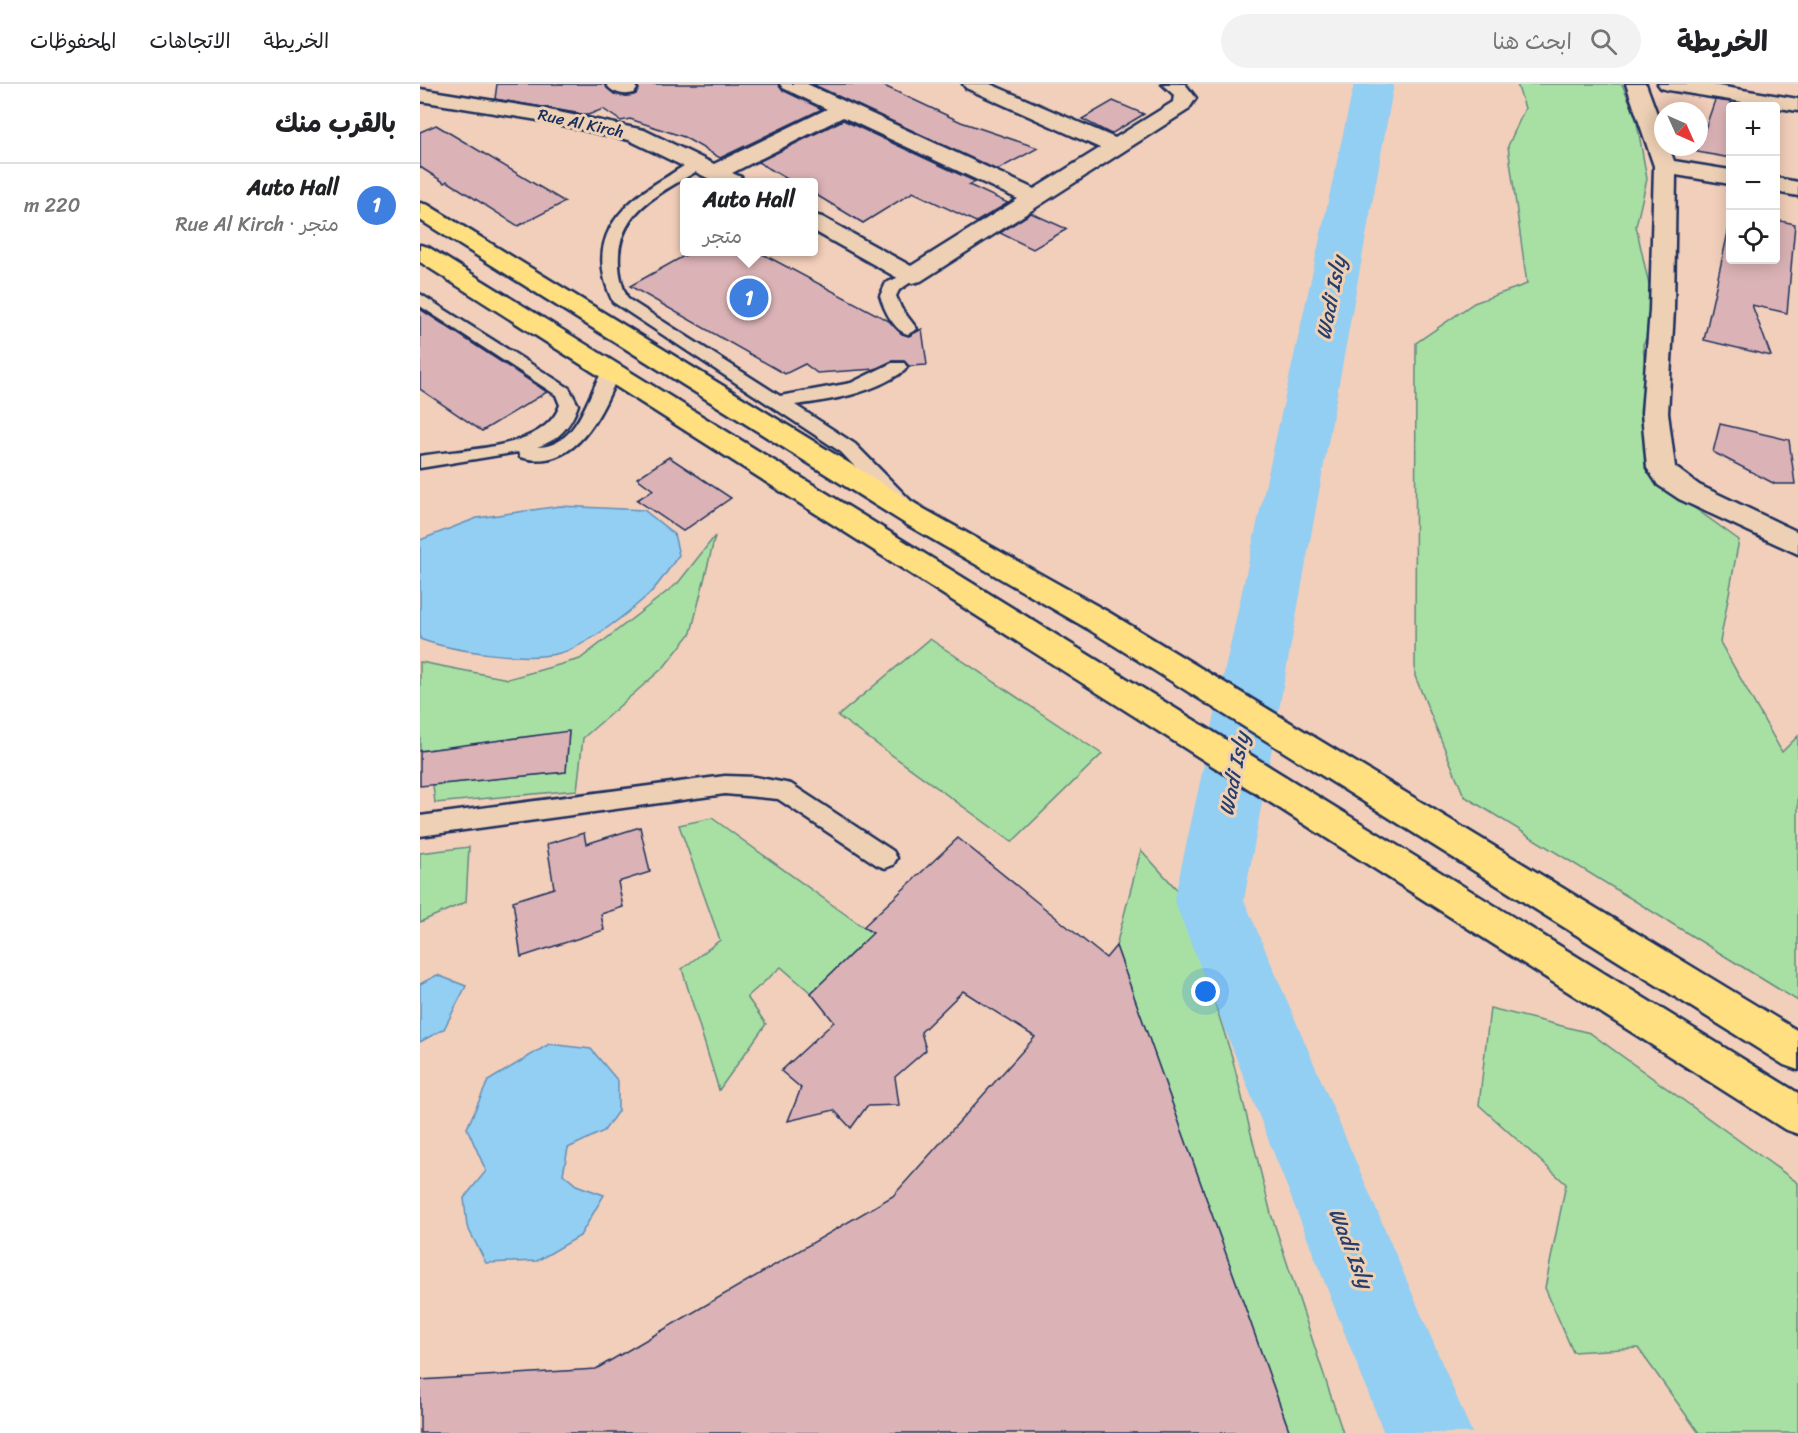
<!DOCTYPE html>
<html lang="ar">
<meta charset="utf-8">
<style>
body{margin:0;font-family:Sriracha,"Playpen Sans Arabic",sans-serif;background:#f2f2f2;color:#202124;direction:rtl}
.controls{position:absolute;right:18px;top:18px;display:grid;overflow:hidden;border-radius:6px;box-shadow:0 3px 15px #0003}
.controls button{width:54px;height:54px;display:grid;place-items:center;padding:0;border:0;border-bottom:2px solid #e0e0e0;background:#fff;color:#202124;font:30px sans-serif}
.compass{position:absolute;left:1234px;top:18px;width:54px;height:54px;border-radius:50%;background:#fff;box-shadow:0 3px 15px #0003;rotate:135deg}
.you{position:absolute;left:786px;top:908px;width:21px;height:21px;margin:-15px;border:4px solid #fff;border-radius:50%;background:#1a73e8;box-shadow:0 0 0 9px #1a73e833}
.badge{display:grid;place-items:center;width:39px;height:39px;border-radius:50%;background:#db2777;color:#fff;font-size:20px;font-weight:700}
.pin{position:absolute;translate:-50% -50%;border:3px solid #fff;box-shadow:0 2px 6px #0006}
.popup{position:absolute;left:260px;top:94px;width:138px;height:78px;box-sizing:border-box;display:grid;place-content:center;border-radius:6px;background:#fff;filter:drop-shadow(0 2px 4px #0005);font-size:20px;white-space:nowrap;color:#757577}
.popup b{font-size:22px;color:#202124}
.popup::after{content:'';position:absolute;left:50%;top:100%;margin-left:-12px;border:12px solid transparent;border-top-color:#fff}
.list{margin:0;padding:0;list-style:none}
h2{display:flex;justify-content:space-between;align-items:center;height:78px;margin:0;padding:0 24px;font-size:26px}
h2 small{font-size:20px;font-weight:400;color:#757577}
.list li{display:grid;grid-template-columns:39px 1fr auto;gap:18px;align-items:center;box-sizing:border-box;height:84px;padding:0 24px;border-top:2px solid #e0e0e0}
.list b{display:block;font-size:22px;white-space:nowrap}
.list p{margin:0;font-size:20px;white-space:nowrap;color:#757577}
.list em{font-size:20px;font-style:normal;color:#757577}
.icon{flex:none;width:33px;height:33px;fill:none;stroke:currentColor;stroke-width:2;stroke-linecap:round;stroke-linejoin:round}
.map{position:relative;flex:none;width:1378px;height:1349px;overflow:hidden;direction:ltr}
header{display:flex;align-items:center;gap:36px;box-sizing:border-box;height:84px;padding:0 30px;background:#fff;border-bottom:2px solid #e0e0e0}
header strong{font-size:28px}
nav{display:flex;gap:33px;margin-inline-start:auto;font-size:21px}
.search{width:420px;height:54px;background:#f2f2f2;display:flex;align-items:center;gap:15px;box-sizing:border-box;padding:0 21px;border-radius:33px;color:#757577;font-size:22px}
main{display:flex}
aside{flex:1;background:#fff}
.map>svg:first-child{display:block}
</style>
<header>
<strong>الخريطة</strong>
<div class="search"><svg class="icon" aria-label="search" viewBox="0 0 24 24"><circle cx="10" cy="10" r="6"/><path d="M15 15l6 6"/></svg>ابحث هنا</div>
<nav><a>الخريطة</a><a>الاتجاهات</a><a>المحفوظات</a></nav>
</header>
<main>
<div class="map">
<svg width="1378" height="1349" viewBox="0 0 1378 1349">
<rect width="100%" height="100%" fill="#f2cfba"/>
<filter id="ink" filterUnits="userSpaceOnUse"><feTurbulence type="fractalNoise" baseFrequency=".0167" numOctaves="2"/><feDisplacementMap in="SourceGraphic" scale="12" xChannelSelector="R" yChannelSelector="G"/><feConvolveMatrix kernelMatrix="1 2 1 2 8 2 1 2 1" color-interpolation-filters="sRGB"/></filter>
<g filter="url(#ink)">
<g fill="#a8e0a3" stroke="#628880" stroke-width="1.5">
<polygon points="1097,0 1202,0 1216,33 1227,95 1216,142 1237,237 1223,260 1233,394 1319,456 1300,558 1362,668 1378,652 1378,917 1044,712 995,592 996,259 1054,219 1107,200 1088,62 1105,24"/>
<polygon points="295,452 271,549 244,583 163,654 157,706 15,719 13,701 146,688 149,648 0,667 0,578 88,595 160,575 258,499"/>
<polygon points="510,555 682,670 592,758 418,632"/>
<polygon points="292,734 443,843 490,873 434,867 391,909 361,883 327,913 346,940 299,1006 262,885 300,856 259,741"/>
<polygon points="49,763 46,818 0,838 0,769"/>
<polygon points="721,766 760,809 812,973 851,1130 923,1349 870,1349 696,862"/>
<polygon points="1070,924 1170,949 1378,1099 1378,1349 1279,1349 1218,1264 1153,1268 1125,1204 1146,1100 1059,1021"/>
</g>
<g fill="#93cef3" stroke="#638eb7" stroke-width="1.5">
<path d="M140 422 224 426 254 450 259 471C249 484 240 500 228 511 207 530 167 562 140 569 108 578 31 567 0 555V456L57 434Z"/>
<polygon points="17,891 46,902 24,945 0,958 0,900"/>
<polygon points="129,960 171,965 198,997 198,1027 184,1047 148,1064 143,1090 156,1101 184,1111 160,1152 117,1177 66,1179 47,1142 44,1114 66,1087 47,1044 68,997"/>
</g>
<g fill="none" stroke-linecap="round" stroke-linejoin="round">
<polygon fill="#93cef3" fill-rule="evenodd" points="934,0 974,0 824,816 1052,1349 964,1349 754,816"/>
</g>
<g fill="#dbb3b6" stroke="#1b2f5e" stroke-width="1.5">
<polygon points="77,0 184,0 194,10 206,12 216,10 219,5 216,0 358,0 362,6 402,25 300,74 264,53 210,35 201,37 183,25 168,31 75,15"/>
<polygon points="392,0 460,0 541,38 618,64 577,86"/>
<polygon points="1295,16 1311,18 1311,74 1277,68"/>
<polygon points="693,17 724,30 691,50 662,35"/>
<polygon points="423,36 556,98 549,101 588,119 556,138 493,108 443,139 393,109 393,99 374,99 338,78"/>
<polygon points="16,41 145,118 98,142 27,97 25,99 0,83 0,48"/>
<polygon points="611,129 647,145 613,165 580,149"/>
<polygon points="1311,135 1311,176 1356,176 1356,136 1375,140 1367,229 1332,221 1351,272 1284,256"/>
<polygon points="271,168 339,168 469,237 482,250 489,252 502,245 507,281 489,282 484,277 472,277 455,285 397,289 385,280 365,290 210,202"/>
<polygon points="0,225 127,308 62,347 0,305"/>
<polygon points="1300,340 1369,356 1375,400 1355,400 1293,368"/>
<polygon points="249,373 311,414 263,447 217,416 233,406 217,394"/>
<polygon points="149,647 146,688 0,702 0,667"/>
<polygon points="220,743 230,788 198,798 203,823 181,830 184,846 101,873 93,817 134,804 127,760 164,749 166,760"/>
<polygon points="538,754 686,874 696,862 870,1349 0,1349 0,1296 176,1285 473,1112 615,953 543,907 501,948 506,966 475,993 479,1021 447,1022 431,1044 414,1026 368,1037 381,1004 361,987 414,938 391,909 453,849 443,843"/>
</g>
<g fill="none" stroke-linecap="round" stroke-linejoin="round">
<g stroke="#1b2f5e" stroke-width="5">
<g id="lane">
<path d="M277 76 285 81 282 84C247 106 203 122 199 170 198 186 201 201 208 215L360 312 431 299 472 279H484L487 283 484 287C451 310 413 316 375 321L435 360 490 416 493 421 490 426H476L421 368 193 218C165 159 195 123 245 94 255 88 266 79 277 76Z"/>
<path d="M492 187 500 192 479 206 476 212 481 224 497 245 488 250C474 247 464 225 460 212L466 199Z"/>
<path d="M0 210 149 304 158 321C151 342 139 356 117 363 159 363 167 310 185 283H197L200 287C182 328 157 389 100 373L98 368 0 384V372C41 365 124 367 140 321L136 311 0 222Z"/>
<polygon points="305,692 335,693 371,700 473,767 477,774 473,781 465,784 457,781 358,715 305,710 0,752 0,732"/>
</g>
</g>
<g stroke="#1b2f5e" stroke-width="5">
<g id="street">
<path d="M186 0H213L217 5 214 9C204 12 192 9 186 0Z"/>
<polygon points="360,0 387,0 614,105 680,64 546,4 543,0 570,0 695,54 753,18 754,11 742,0 765,0 776,14 768,26 501,197 492,199 483,197 394,147 394,131 402,133 491,182 598,115 423,33 312,89 321,93 324,98 296,98 209,56 124,37 0,17 0,5 124,25 224,46 294,80 407,25 363,4"/>
<polygon points="1206,0 1226,0 1243,46 1243,63 1249,63 1254,77 1310,86 1310,100 1256,91 1254,226 1248,329 1255,383 1279,401 1378,448 1378,470 1259,415 1238,401 1227,384 1222,329 1230,226 1234,82"/>
<polygon points="1238,0 1286,0 1378,15 1378,27 1248,6 1241,4"/>
<polygon points="1356,94 1378,98 1378,112 1356,108"/>
</g>
</g>
<g stroke="#1b2f5e" stroke-width="5">
<g id="primary">
<polygon points="0,119 8,121 504,425 690,529 1378,947 1378,986 1364,981 668,545 484,439 0,136"/>
<polygon points="0,161 8,163 1378,1009 1378,1050 1364,1045 0,178"/>
</g>
</g>
<use href="#lane" fill="#eed1b5" fill-rule="evenodd"/>
<use href="#street" fill="#eed1b5" fill-rule="evenodd"/>
<use href="#primary" fill="#ffdf80" fill-rule="evenodd"/>
</g>
</g>
<g text-anchor="middle" dominant-baseline="central" stroke-width="6" stroke-linejoin="round" paint-order="stroke">
<g font-size="16" fill="#1b2f5e" stroke="#eed1b5">
<text transform="translate(161 39) rotate(12)">Rue Al Kirch</text>
</g>
<g font-size="21" font-style="italic" fill="#273f6d" stroke="#eed1b5">
<text transform="translate(911 214) rotate(-79)">Wadi Isly</text>
<text transform="translate(814 690) rotate(-79)">Wadi Isly</text>
<text transform="translate(931 1164) rotate(68)">Wadi Isly</text>
</g>
</g>
</svg>
<div class="controls">
<button>+</button>
<button>−</button>
<button><svg class="icon" aria-label="locate" viewBox="0 0 24 24"><circle cx="12" cy="12" r="6"/><path d="M12 2v4M12 18v4M2 12h4M18 12h4"/></svg></button>
</div>
<svg class="compass" viewBox="-18 -18 36 36"><path d="M0-13l5 13h-10z" fill="#e53935"/><path d="M0 13l5-13h-10z" fill="#757577"/></svg>
<div class="you"></div>
<div class="pin badge" style="left:329px;top:214px;background:#3f7fe0">1</div>
<div class="popup"><b>Auto Hall</b>متجر</div>
</div>
<aside>
<h2>بالقرب منك<small></small></h2>
<ul class="list">
<li><span class="badge" style="background:#3f7fe0">1</span><div><b>Auto Hall</b><p>متجر · Rue Al Kirch</p></div><em>220 m</em></li>
</ul>
</aside>
</main>
